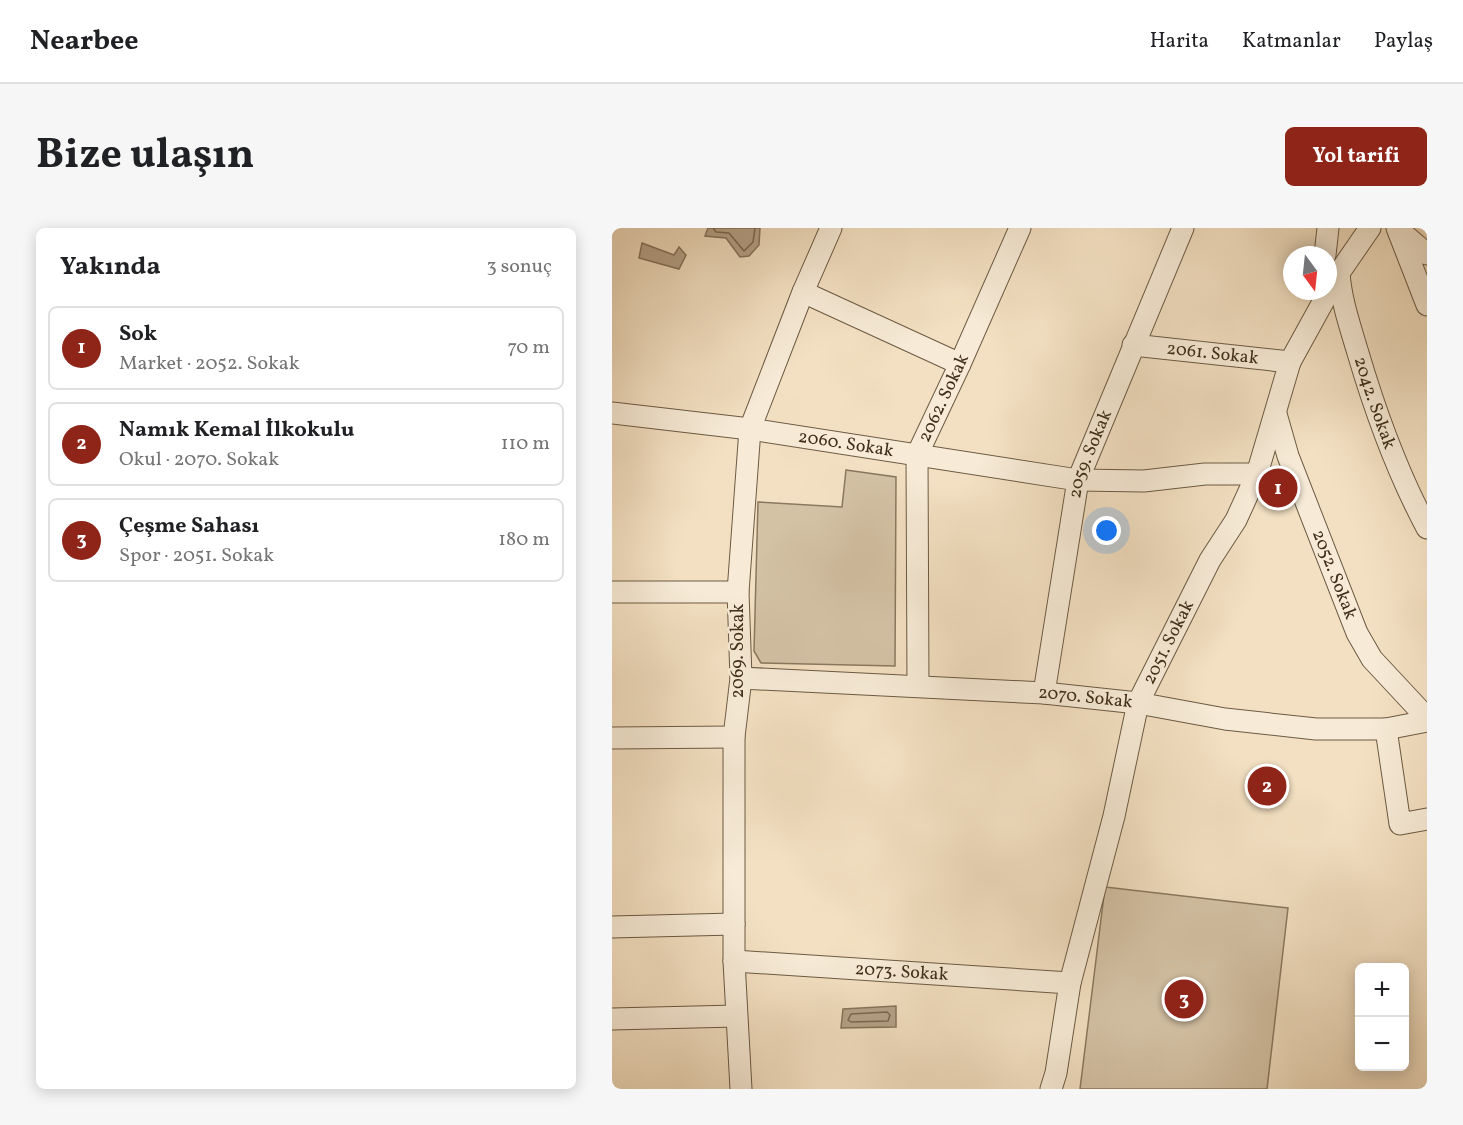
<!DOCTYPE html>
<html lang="tr">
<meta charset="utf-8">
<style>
body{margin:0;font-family:Vollkorn,serif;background:#f6f6f6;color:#202124}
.controls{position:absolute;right:18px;bottom:18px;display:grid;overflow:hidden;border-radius:9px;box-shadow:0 3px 15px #0003}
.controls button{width:54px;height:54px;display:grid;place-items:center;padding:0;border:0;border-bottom:2px solid #e0e0e0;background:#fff;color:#202124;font:30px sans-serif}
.compass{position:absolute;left:671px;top:18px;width:54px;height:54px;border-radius:50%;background:#fff;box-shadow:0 3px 15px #0003;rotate:165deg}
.you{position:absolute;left:495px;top:303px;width:21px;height:21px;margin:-15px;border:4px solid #fff;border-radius:50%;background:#1a73e8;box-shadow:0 0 0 9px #1a73e833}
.badge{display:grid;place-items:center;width:39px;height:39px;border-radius:50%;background:#8f2418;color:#fff;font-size:20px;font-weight:700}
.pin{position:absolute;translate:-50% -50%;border:3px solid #fff;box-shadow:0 2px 6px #0006}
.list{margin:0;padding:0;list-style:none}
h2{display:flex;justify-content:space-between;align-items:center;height:78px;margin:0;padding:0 24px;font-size:26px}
h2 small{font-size:20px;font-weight:400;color:#757577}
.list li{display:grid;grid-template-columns:39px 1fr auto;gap:18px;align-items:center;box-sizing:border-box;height:84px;margin:0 12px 12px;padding:0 12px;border:2px solid #e0e0e0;border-radius:9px}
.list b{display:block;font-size:22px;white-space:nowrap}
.list p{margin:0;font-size:20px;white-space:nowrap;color:#757577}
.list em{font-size:20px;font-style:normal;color:#757577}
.map{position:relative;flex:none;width:815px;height:861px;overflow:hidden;border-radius:9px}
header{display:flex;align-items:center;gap:36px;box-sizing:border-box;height:84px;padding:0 30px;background:#fff;border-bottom:2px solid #e0e0e0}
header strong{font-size:28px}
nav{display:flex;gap:33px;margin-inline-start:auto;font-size:21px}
.intro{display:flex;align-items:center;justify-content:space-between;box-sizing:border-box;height:144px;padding:0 36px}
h1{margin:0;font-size:42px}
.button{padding:15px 27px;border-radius:9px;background:#8f2418;color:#fff;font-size:21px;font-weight:700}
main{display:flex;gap:36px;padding:0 36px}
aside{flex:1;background:#fff;border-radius:9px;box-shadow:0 3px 15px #0003}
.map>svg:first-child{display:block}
</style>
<header>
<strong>Nearbee</strong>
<nav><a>Harita</a><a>Katmanlar</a><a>Paylaş</a></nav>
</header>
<div class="intro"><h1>Bize ulaşın</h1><a class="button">Yol tarifi</a></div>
<main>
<aside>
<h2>Yakında<small>3 sonuç</small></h2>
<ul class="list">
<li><span class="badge">1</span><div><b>Sok</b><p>Market · 2052. Sokak</p></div><em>70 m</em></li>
<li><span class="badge">2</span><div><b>Namık Kemal İlkokulu</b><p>Okul · 2070. Sokak</p></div><em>110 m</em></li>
<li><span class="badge">3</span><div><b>Çeşme Sahası</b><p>Spor · 2051. Sokak</p></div><em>180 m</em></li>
</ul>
</aside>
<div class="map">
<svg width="815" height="861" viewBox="0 0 815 861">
<rect width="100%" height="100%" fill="#f3e0c2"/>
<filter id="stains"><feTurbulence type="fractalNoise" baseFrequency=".00333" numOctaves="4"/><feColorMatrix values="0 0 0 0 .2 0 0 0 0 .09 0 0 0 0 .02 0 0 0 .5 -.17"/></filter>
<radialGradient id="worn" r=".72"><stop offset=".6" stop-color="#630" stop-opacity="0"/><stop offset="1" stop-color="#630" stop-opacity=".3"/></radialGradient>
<g fill="#d4c2a5" stroke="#8a785f" stroke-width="1.5">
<polygon points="234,242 284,249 283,438 149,435 142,423 146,274 230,279"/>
<polygon points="493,659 676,680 655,861 468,861"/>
</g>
<g fill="#b6a389" stroke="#86745c" stroke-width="1.5">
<polygon points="96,0 148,0 147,17 137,28 128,29 114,10 93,8"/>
<polygon points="30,15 62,27 67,19 74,27 67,41 27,30"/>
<polygon points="284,778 284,799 229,800 231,781"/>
</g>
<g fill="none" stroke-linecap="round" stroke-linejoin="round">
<g stroke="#7a6851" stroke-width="1.5">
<polyline points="101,0 104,4 117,5 132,23 141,14 143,0"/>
<polygon points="275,784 278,787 276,793 239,794 236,792 239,786"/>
</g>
<g stroke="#6c5a43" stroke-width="23">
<g id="minor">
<polyline points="785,0 815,77"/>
<polyline points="788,3 815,26"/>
<polyline points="713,27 716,0"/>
<path id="s1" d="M727 45C729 72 738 98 746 125 764 186 785 244 815 300"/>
<polyline points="191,64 348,136"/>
<path id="s2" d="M521 117 678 134"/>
<path id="s3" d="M0 185 138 201 466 252 532 253 593 246H645"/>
<path id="s4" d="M664 186 676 228 745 405 760 431 815 490"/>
<polyline points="0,364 126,364"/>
<path id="s5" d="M129 450 432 465 526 475 613 491 704 501H774L815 493"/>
<path id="s6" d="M306 458 305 227 348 136 408 0"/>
<path id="s7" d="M432 465 466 252 571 0"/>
<polyline points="774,501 788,596 815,591"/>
<polyline points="0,510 122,509"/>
<polyline points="0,699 122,696"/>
<path id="s8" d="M122 733 458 755"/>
<polyline points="0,791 124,788"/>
<polyline points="129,861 122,733 122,509 129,450 126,364 138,201 191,64 219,0"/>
<path id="s9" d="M439 861 444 845 458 755 502 588 526 475 598 332 624 292 645 246 678 134 727 45 758 0"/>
</g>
</g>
<use href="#minor" stroke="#f7ebd7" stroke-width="21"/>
</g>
<g text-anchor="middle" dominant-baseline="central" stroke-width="5" stroke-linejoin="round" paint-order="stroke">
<g font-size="18" fill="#3f2e19" stroke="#f7ebd7">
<text stroke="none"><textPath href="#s2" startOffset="80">2061. Sokak</textPath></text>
<text stroke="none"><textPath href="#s6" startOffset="294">2062. Sokak</textPath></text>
<text stroke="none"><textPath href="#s1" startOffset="135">2042. Sokak</textPath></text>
<text stroke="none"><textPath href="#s3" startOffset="236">2060. Sokak</textPath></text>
<text stroke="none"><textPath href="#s7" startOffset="244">2059. Sokak</textPath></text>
<text stroke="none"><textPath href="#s4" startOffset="171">2052. Sokak</textPath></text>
<text stroke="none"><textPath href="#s9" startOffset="464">2051. Sokak</textPath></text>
<text transform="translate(126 423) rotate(-90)">2069. Sokak</text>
<text stroke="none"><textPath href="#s5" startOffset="345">2070. Sokak</textPath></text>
<text stroke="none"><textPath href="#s8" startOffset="168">2073. Sokak</textPath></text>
</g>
</g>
<rect width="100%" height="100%" filter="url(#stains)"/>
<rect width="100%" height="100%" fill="url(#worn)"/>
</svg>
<div class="controls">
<button>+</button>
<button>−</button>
</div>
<svg class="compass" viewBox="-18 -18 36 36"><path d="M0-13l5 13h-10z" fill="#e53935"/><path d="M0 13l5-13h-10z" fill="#757577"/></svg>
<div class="you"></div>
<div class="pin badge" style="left:666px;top:260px">1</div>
<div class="pin badge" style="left:655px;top:558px">2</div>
<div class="pin badge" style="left:572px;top:771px">3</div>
</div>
</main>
